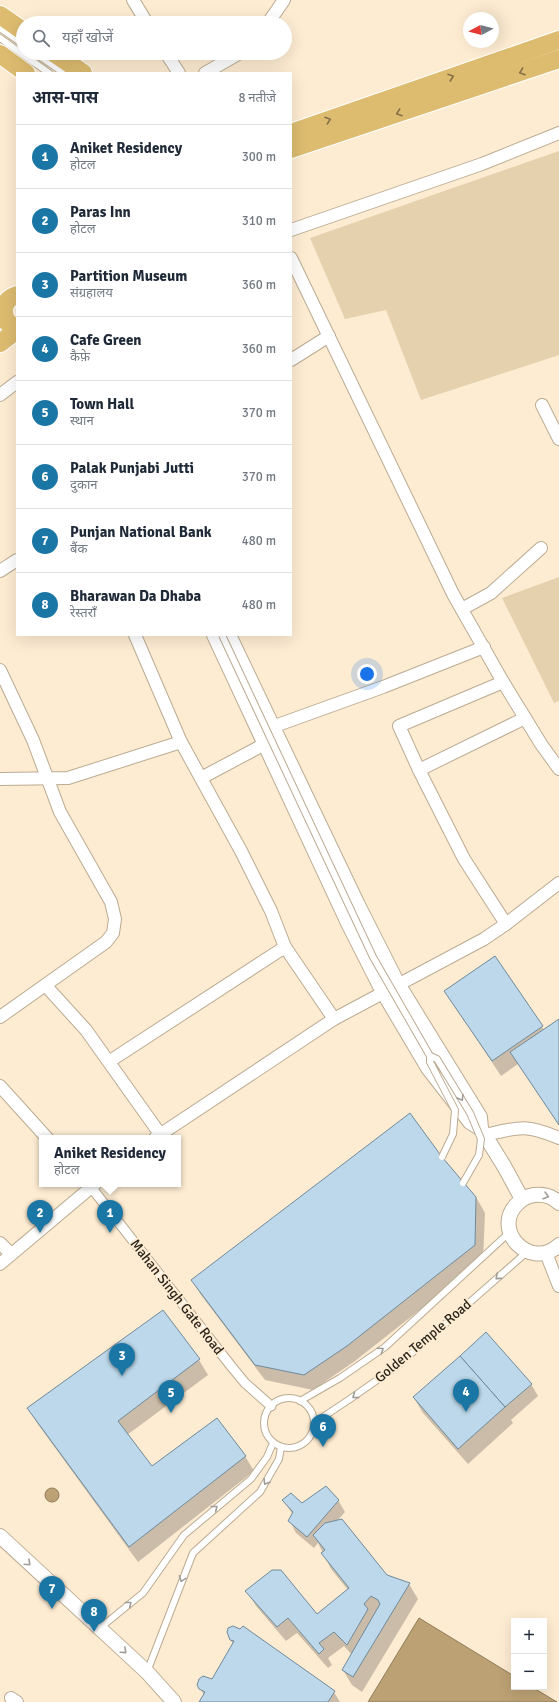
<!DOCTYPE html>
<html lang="hi">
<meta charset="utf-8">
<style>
body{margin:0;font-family:Signika,"Noto Sans Devanagari",sans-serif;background:#f6f6f7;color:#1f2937}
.controls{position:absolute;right:12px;bottom:12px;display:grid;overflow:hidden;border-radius:0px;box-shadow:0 4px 16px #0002}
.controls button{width:36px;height:36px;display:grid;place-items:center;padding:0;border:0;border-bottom:1px solid #e0e1e3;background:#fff;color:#1f2937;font:20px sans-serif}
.compass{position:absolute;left:463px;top:12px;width:36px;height:36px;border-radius:50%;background:#fff;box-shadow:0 4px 16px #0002;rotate:263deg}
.you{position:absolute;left:367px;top:674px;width:14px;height:14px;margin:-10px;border:3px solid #fff;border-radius:50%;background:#1a73e8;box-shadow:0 0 0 6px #1a73e833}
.badge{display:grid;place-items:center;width:26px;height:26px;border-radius:50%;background:#1a76a4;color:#fff;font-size:13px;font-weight:700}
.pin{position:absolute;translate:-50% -33px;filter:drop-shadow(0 1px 2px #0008)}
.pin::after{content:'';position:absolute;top:21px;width:14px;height:12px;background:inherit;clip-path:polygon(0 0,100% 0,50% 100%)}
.popup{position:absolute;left:39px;top:1135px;width:142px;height:52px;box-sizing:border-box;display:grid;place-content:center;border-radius:0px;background:#fff;filter:drop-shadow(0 1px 3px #0005);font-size:13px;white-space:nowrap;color:#747a83}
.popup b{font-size:15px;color:#1f2937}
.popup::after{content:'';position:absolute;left:50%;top:100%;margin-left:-8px;border:8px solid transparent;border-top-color:#fff}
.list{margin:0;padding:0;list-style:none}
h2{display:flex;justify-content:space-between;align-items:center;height:52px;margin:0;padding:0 16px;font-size:17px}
h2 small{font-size:13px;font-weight:400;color:#747a83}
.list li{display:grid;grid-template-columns:26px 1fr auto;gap:12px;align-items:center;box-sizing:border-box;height:64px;padding:0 16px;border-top:1px solid #e0e1e3}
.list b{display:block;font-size:15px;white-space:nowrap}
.list p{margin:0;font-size:13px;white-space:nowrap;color:#747a83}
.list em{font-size:13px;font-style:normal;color:#747a83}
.icon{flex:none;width:22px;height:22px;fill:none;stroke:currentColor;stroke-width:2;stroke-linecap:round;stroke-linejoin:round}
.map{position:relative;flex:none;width:559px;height:1702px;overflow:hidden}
.search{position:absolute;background:#fff;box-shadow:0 4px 16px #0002;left:16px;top:16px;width:276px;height:44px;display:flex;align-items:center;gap:10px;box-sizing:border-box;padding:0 14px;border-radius:22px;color:#747a83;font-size:15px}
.panel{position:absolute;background:#fff;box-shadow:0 4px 16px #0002;left:16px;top:72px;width:276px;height:564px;border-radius:0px}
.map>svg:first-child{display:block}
</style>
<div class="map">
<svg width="559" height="1702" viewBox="0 0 559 1702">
<rect width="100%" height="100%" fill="#fdecd2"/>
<g fill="#e6d1af">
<polygon points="559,151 559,355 421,400 386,310 345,319 310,238"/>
<polygon points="559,577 559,701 554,703 502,598"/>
</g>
<g fill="#bca174" stroke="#907c59">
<circle cx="52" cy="1495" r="7"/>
<polygon points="419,1618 514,1676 514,1687 532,1687 557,1702 368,1702"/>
</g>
<g fill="#0003">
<polygon points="495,957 544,1030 559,1020 559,1125 518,1064 501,1076 445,991"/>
<polygon points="441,1158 476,1197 485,1213 483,1260 355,1361 313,1390 265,1380 201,1295 192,1280"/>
<polygon points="163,1311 199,1360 208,1375 127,1435 151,1468 245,1456 254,1471 138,1562 37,1423 28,1408"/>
<polygon points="531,1384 538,1396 511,1420 513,1423 468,1464 423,1413 414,1398"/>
<polygon points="283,1500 301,1504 338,1500 345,1512 337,1521 386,1576 409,1584 418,1599 362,1692 352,1685 343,1670 352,1655 344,1646 328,1658 332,1665 328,1668 297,1633 286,1641 256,1606 247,1591 317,1615 348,1590 331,1569 318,1543 314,1548 296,1533 290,1521 293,1515"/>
<polygon points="229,1629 334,1692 340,1702 200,1702 204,1695 198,1685 213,1680 233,1644 228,1636"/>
</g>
<g fill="#bcd8ea" stroke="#708a9b">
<polygon points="495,956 543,1026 492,1061 444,991"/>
<polygon points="559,1019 559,1125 510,1052"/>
<polygon points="410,1113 442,1157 476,1197 475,1245 347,1346 304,1375 255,1365 191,1280"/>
<polygon points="163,1310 200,1359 118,1421 152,1466 217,1418 246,1456 129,1547 27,1408"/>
<polygon points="486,1332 532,1384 505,1407 460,1356"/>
<polygon points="460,1356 505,1407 458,1449 413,1397"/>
<polygon points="326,1486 339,1500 307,1537 288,1521 293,1512 282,1500 291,1493 302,1503"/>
<polygon points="342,1519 387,1575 410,1583 353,1677 342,1670 380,1604 378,1600 371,1596 364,1604 368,1609 347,1645 334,1632 319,1643 324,1649 319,1654 288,1618 277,1627 245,1591 272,1570 281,1570 317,1614 349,1588 321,1553 325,1550 313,1535 325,1523"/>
<polygon points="233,1626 240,1629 243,1626 335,1691 328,1702 199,1702 205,1692 199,1689 197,1685 199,1679 203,1676 212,1679 234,1641 230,1640 227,1632 228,1628"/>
</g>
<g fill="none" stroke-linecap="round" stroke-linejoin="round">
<g stroke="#bbab92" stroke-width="8">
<g id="service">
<polyline points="0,28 23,44"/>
<polyline points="0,38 49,73"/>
<polyline points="35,53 64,73"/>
<circle cx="289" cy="1423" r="25"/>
<polyline points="300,1401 340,1378 385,1347 510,1232"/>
<polyline points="314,1423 350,1399 397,1366 527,1252"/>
<polyline points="100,1628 143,1593 184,1535 251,1479 267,1457 273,1443"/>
<polyline points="147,1672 193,1553 260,1492 279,1459 281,1447"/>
</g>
</g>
<g stroke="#bbab92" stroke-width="11">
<polyline id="pedestrian" points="91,1187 231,1366 245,1383 271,1406"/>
</g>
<g stroke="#bbab92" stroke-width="14">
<g id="minor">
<polyline points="133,0 147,23"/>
<polyline points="268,23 284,0"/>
<polyline points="166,53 179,73"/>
<polyline points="205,73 240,53"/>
<polyline points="291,230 482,164 559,133"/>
<polyline points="291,258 453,594 503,682 541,744 559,769"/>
<polyline points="291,360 329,336"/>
<polyline points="0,395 17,382"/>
<polyline points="542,405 559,439"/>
<polyline points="0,571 17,560"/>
<polyline points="462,609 491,593 541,548"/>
<polyline points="135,635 181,742 241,851 271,911 285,947 334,1019"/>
<polyline points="0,670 33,740 60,812 111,902 115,919 113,933 106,942 0,1017"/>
<polyline points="503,682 399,726 419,770 464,859 506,924"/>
<polyline points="272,727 383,687 484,647"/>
<polyline points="419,770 525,718"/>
<polyline points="201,778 263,745"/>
<polyline points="0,779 68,778 181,742"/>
<polyline points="46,986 86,1030 160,1134"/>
<polyline points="110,1061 285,947"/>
<polyline points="0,1086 47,1138"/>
<path d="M485 1135C520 1127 525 1124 559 1138"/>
<polyline points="155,1138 334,1019 484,939 506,924 559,883"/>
<polyline points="0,1243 11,1254"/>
<polyline points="546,1253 559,1286"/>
<polyline points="0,1264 95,1184"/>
<polyline points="11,1698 17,1702"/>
</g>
</g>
<g stroke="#bbab92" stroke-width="16">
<g id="tertiary">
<polyline points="214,635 348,923 383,992 428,1068 470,1122 481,1129 504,1166 522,1199"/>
<polyline points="229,635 358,905 398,984 480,1117 481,1129"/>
<path d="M559 1203C552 1196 543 1194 534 1195 527 1196 522 1199 518 1203 490 1229 530 1272 559 1245"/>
<polyline points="0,1536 147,1672 174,1702"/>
</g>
</g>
<g stroke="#fff" stroke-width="20">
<g id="primary">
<polyline points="0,15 23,31"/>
<polyline points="54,53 83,73"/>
<polyline points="0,54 26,73"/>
<polyline points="291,133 559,40"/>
<polyline points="291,149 559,59"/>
<path d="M17 295C4 299 1 310 7 322L17 328"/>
<polyline points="0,343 17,330"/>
</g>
</g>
<use href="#service" stroke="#fff" stroke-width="6"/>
<use href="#pedestrian" stroke="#fff" stroke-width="9"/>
<use href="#minor" stroke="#fff" stroke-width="12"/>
<use href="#tertiary" stroke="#fff" stroke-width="14"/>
<use href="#primary" stroke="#ddbc70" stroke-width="18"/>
<g stroke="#bbab92" stroke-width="8" stroke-linecap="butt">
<g id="service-bridge">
<polyline points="222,635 373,957 430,1056 430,1062 455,1110 453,1134 442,1157"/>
<polyline points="430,1056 437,1059 470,1113 481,1139 479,1155 463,1183"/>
</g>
</g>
<use href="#service-bridge" stroke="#fff" stroke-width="6"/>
</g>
<defs><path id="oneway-chevron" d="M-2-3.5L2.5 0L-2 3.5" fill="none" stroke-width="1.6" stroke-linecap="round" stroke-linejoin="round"/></defs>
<g stroke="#847046">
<use href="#oneway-chevron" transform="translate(522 72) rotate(161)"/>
<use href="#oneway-chevron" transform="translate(451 77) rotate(-19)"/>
<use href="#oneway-chevron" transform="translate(399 113) rotate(161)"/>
<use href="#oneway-chevron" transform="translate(328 120) rotate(-19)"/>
</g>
<g stroke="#a09d98">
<use href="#oneway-chevron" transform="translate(461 1098) rotate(59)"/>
<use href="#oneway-chevron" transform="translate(546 1196) rotate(16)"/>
<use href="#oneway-chevron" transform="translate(498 1277) rotate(139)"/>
<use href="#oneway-chevron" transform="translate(381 1350) rotate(-35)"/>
<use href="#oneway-chevron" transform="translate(355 1396) rotate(144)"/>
<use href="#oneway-chevron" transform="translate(266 1482) rotate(121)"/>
<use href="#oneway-chevron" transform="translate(215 1508) rotate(-39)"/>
<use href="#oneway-chevron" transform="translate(28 1563) rotate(43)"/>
<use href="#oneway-chevron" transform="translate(182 1579) rotate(111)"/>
<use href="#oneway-chevron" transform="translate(129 1604) rotate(-39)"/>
<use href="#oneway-chevron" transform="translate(124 1651) rotate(42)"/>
</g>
<g text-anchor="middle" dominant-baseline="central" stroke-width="4" stroke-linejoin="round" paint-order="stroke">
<g font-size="14" fill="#2b251b" stroke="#fdecd2">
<text transform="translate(177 1297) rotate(52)">Mahan Singh Gate Road</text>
<text transform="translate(423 1341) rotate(-40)">Golden Temple Road</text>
</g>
</g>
</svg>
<div class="controls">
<button>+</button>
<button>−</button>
</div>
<svg class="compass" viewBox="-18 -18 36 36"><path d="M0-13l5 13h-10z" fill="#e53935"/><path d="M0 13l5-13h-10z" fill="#747a83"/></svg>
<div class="you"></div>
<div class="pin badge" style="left:110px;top:1233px">1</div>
<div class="popup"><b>Aniket Residency</b>होटल</div>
<div class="pin badge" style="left:40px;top:1233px">2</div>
<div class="pin badge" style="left:122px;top:1376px">3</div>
<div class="pin badge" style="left:466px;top:1412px">4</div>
<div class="pin badge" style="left:171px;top:1413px">5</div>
<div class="pin badge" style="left:323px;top:1447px">6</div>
<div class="pin badge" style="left:52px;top:1609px">7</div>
<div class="pin badge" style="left:94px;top:1632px">8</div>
<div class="search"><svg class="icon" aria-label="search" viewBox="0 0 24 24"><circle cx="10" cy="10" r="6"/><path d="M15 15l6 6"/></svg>यहाँ खोजें</div>
<section class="panel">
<h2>आस-पास<small>8 नतीजे</small></h2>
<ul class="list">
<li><span class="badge">1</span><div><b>Aniket Residency</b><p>होटल</p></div><em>300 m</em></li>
<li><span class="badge">2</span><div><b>Paras Inn</b><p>होटल</p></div><em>310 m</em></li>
<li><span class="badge">3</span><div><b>Partition Museum</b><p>संग्रहालय</p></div><em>360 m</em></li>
<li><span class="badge">4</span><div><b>Cafe Green</b><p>कैफ़े</p></div><em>360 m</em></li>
<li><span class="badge">5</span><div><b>Town Hall</b><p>स्थान</p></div><em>370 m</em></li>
<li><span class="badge">6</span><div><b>Palak Punjabi Jutti</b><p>दुकान</p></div><em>370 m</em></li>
<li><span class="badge">7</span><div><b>Punjan National Bank</b><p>बैंक</p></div><em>480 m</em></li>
<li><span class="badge">8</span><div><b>Bharawan Da Dhaba</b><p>रेस्तराँ</p></div><em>480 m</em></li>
</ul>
</section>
</div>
